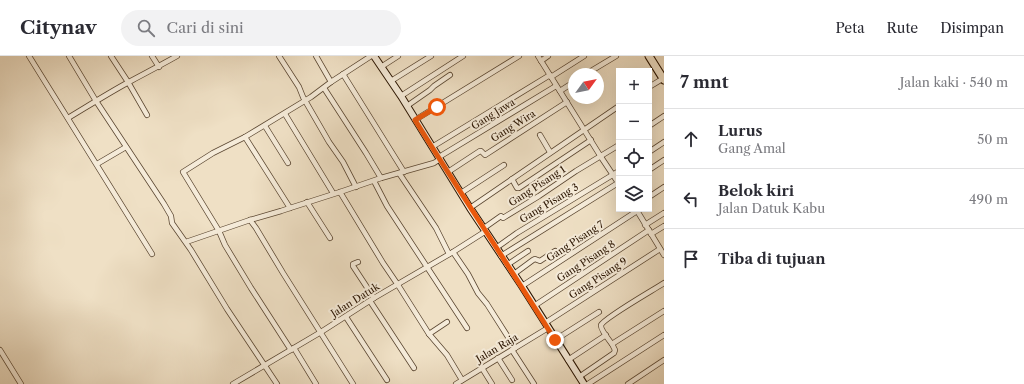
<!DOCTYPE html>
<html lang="id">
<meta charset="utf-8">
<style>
body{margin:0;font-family:"Libre Caslon Text",serif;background:#f2f2f3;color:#2b2b33}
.controls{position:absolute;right:12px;top:12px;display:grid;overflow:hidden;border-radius:0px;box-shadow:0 4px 16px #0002}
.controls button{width:36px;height:36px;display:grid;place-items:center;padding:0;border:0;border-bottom:1px solid #e1e1e2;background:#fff;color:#2b2b33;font:20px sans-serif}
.compass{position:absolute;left:568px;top:12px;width:36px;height:36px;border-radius:50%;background:#fff;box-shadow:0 4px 16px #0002;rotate:57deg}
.stop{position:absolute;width:12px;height:12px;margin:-9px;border:3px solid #ea580c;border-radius:50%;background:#fff}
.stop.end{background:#ea580c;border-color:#fff;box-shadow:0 1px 4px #0008}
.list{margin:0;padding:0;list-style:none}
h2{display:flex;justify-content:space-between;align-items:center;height:52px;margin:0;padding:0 16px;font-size:17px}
h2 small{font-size:13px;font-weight:400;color:#7c7c81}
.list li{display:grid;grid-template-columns:26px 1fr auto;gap:12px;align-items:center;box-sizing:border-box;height:60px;padding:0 16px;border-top:1px solid #e1e1e2}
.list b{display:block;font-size:15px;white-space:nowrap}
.list p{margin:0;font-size:13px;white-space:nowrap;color:#7c7c81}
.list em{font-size:13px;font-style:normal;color:#7c7c81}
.icon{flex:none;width:22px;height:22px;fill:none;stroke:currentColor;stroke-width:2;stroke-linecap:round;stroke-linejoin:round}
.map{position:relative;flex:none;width:664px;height:328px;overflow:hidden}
header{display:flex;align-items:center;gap:24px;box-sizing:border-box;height:56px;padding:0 20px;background:#fff;border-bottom:1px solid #e1e1e2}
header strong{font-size:19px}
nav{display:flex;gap:22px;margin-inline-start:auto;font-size:14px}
.search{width:280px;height:36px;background:#f2f2f3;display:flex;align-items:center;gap:10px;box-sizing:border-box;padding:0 14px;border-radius:22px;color:#7c7c81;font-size:15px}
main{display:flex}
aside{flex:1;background:#fff}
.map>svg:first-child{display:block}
</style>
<header>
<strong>Citynav</strong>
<div class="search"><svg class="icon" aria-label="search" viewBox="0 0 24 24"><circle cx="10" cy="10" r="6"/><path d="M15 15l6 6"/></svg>Cari di sini</div>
<nav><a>Peta</a><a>Rute</a><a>Disimpan</a></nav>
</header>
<main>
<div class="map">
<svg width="664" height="328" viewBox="0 0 664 328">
<rect width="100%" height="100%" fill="#efe0c5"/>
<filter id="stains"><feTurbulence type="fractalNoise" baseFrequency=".005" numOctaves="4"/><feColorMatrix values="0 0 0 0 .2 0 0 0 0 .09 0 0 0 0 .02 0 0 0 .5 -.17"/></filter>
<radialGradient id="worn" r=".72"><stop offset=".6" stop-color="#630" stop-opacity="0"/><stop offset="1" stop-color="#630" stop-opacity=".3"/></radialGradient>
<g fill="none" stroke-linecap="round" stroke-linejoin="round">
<g stroke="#5b4732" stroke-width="6">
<g id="street">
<polyline points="29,0 152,198"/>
<polyline points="69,0 96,45 164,148 171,160 172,167 191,194 227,253 277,328"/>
<polyline points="111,0 128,26 147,59"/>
<polyline points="152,0 159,11"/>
<polyline points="279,0 299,31 303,41 329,86 343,106 356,131"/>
<polyline points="316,0 331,26"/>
<polyline points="538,0 601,101 619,128"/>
<polyline points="541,5 548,0"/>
<polyline points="381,11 398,0"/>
<polyline points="343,18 404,116"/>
<polyline points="586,18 616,0"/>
<polyline points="551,21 584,0"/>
<polyline points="391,25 431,0"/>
<polyline points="649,31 664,22"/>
<polyline points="324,32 366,97 381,122"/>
<polyline points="560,35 574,26"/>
<polyline points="401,40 463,0"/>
<polyline points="407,50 430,34 434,30 450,19"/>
<polyline points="285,58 333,137"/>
<path d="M68 62C88 50 107 38 127 27 144 18 161 9 177 0"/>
<polyline points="415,64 519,0"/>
<polyline points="265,70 288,107"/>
<polyline points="649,70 664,60"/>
<polyline points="540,79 550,96"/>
<polyline points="245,81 213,97 183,116 219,175 225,189 251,232 291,294"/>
<polyline points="432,91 550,19"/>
<polyline points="649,96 664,86"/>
<polyline points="439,101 556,30"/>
<polyline points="97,108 126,91"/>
<polyline points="649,114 664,104"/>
<polyline points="448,116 480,95 481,95 485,99 567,46"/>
<polyline points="399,117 436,172 449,198"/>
<polyline points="512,123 517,132 519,132 591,84"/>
<polyline points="374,125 387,150 467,272"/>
<polyline points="340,136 383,207 398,229 429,278 447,299 462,324"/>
<polyline points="461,137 504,109"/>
<polyline points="649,141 664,131"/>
<polyline points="307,146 330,182"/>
<polyline points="290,152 245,81 311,41 331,26 371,0"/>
<polyline points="470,152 619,50"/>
<polyline points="636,153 664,199"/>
<polyline points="250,164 256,172 283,217 353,328"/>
<polyline points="645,169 664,157"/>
<polyline points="484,172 501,160 503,162 539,140 576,115 619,89"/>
<polyline points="651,178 664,170"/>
<polyline points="186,186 250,164 281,155 290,152 340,136 381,122 434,107 440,103"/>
<polyline points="496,192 517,177 619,115"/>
<polyline points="453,196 468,218 478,237 487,248 515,292"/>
<polyline points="501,200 618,127"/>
<polyline points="358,206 353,208 353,210 374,242"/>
<polyline points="507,209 528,195"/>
<polyline points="514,218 533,204 535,203 540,205 555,195"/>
<polyline points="522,230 637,155"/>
<polyline points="370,245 414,312"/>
<polyline points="534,250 649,174"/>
<polyline points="346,261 387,324"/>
<polyline points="545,267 660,193"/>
<polyline points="429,278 447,266"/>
<polyline points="555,284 599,256"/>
<path d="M612 288C609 284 600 273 601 269 604 262 655 233 664 227"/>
<polyline points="294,292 316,328"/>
<polyline points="0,294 21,328"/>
<polyline points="512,294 534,328"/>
<polyline points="498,302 512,324"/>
<polyline points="568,304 606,279"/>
<polyline points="482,312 492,328"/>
<polyline points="579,321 614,297 615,294 612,288 664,255"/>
<polyline points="233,328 321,276 374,242 453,196 486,175"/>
<polyline points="456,328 548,272"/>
<polyline points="588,328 664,279"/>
<polyline points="628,328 664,304"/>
</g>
</g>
<g stroke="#2a1401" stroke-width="8">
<polyline id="secondary" points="374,0 401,40 470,152 522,230 584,328"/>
</g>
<g stroke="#2a1401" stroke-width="9">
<polyline id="primary" points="649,0 664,24"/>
</g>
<use href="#street" stroke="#f5ebd9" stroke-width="4.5"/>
<use href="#secondary" stroke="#f5ebd9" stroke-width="6"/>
<use href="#primary" stroke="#efe0c5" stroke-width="7"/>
</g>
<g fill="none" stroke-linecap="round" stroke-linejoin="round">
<path stroke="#ea580c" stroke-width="5" d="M437 51 415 64C461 138 509 210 555 284"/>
</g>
<g text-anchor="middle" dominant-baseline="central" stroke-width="4" stroke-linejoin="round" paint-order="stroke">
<g font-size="10" fill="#2a1401" stroke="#f5ebd9">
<text transform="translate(493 58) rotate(-32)">Gang Jawa</text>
<text transform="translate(513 70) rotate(-32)">Gang Wira</text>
<text transform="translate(537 130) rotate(-33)">Gang Pisang 1</text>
<text transform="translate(549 147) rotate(-31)">Gang Pisang 3</text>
<text transform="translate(575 185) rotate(-33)">Gang Pisang 7</text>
<text transform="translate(586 205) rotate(-33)">Gang Pisang 8</text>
<text transform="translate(598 222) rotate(-33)">Gang Pisang 9</text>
<text transform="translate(355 244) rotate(-32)">Jalan Datuk</text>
<text transform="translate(497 292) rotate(-31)">Jalan Raja</text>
</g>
</g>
<rect width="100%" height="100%" filter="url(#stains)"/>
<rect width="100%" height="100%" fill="url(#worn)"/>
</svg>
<div class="controls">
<button>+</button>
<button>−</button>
<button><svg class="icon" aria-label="locate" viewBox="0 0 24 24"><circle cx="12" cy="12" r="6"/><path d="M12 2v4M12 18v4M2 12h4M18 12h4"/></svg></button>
<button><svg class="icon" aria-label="layers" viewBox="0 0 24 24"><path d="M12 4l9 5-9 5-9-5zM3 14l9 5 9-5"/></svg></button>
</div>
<svg class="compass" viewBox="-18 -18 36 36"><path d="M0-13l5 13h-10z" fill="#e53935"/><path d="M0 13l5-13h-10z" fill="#7c7c81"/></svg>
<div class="stop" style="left:437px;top:51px"></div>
<div class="stop end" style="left:555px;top:284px"></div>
</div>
<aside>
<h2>7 mnt<small>Jalan kaki · 540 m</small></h2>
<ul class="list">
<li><svg class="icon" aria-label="ahead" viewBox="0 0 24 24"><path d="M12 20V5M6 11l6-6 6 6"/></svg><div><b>Lurus</b><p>Gang Amal</p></div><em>50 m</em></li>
<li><svg class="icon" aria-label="left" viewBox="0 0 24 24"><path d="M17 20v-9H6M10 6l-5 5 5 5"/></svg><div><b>Belok kiri</b><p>Jalan Datuk Kabu</p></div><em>490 m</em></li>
<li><svg class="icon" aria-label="arrive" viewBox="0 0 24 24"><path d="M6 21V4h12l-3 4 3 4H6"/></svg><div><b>Tiba di tujuan</b></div></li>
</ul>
</aside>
</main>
